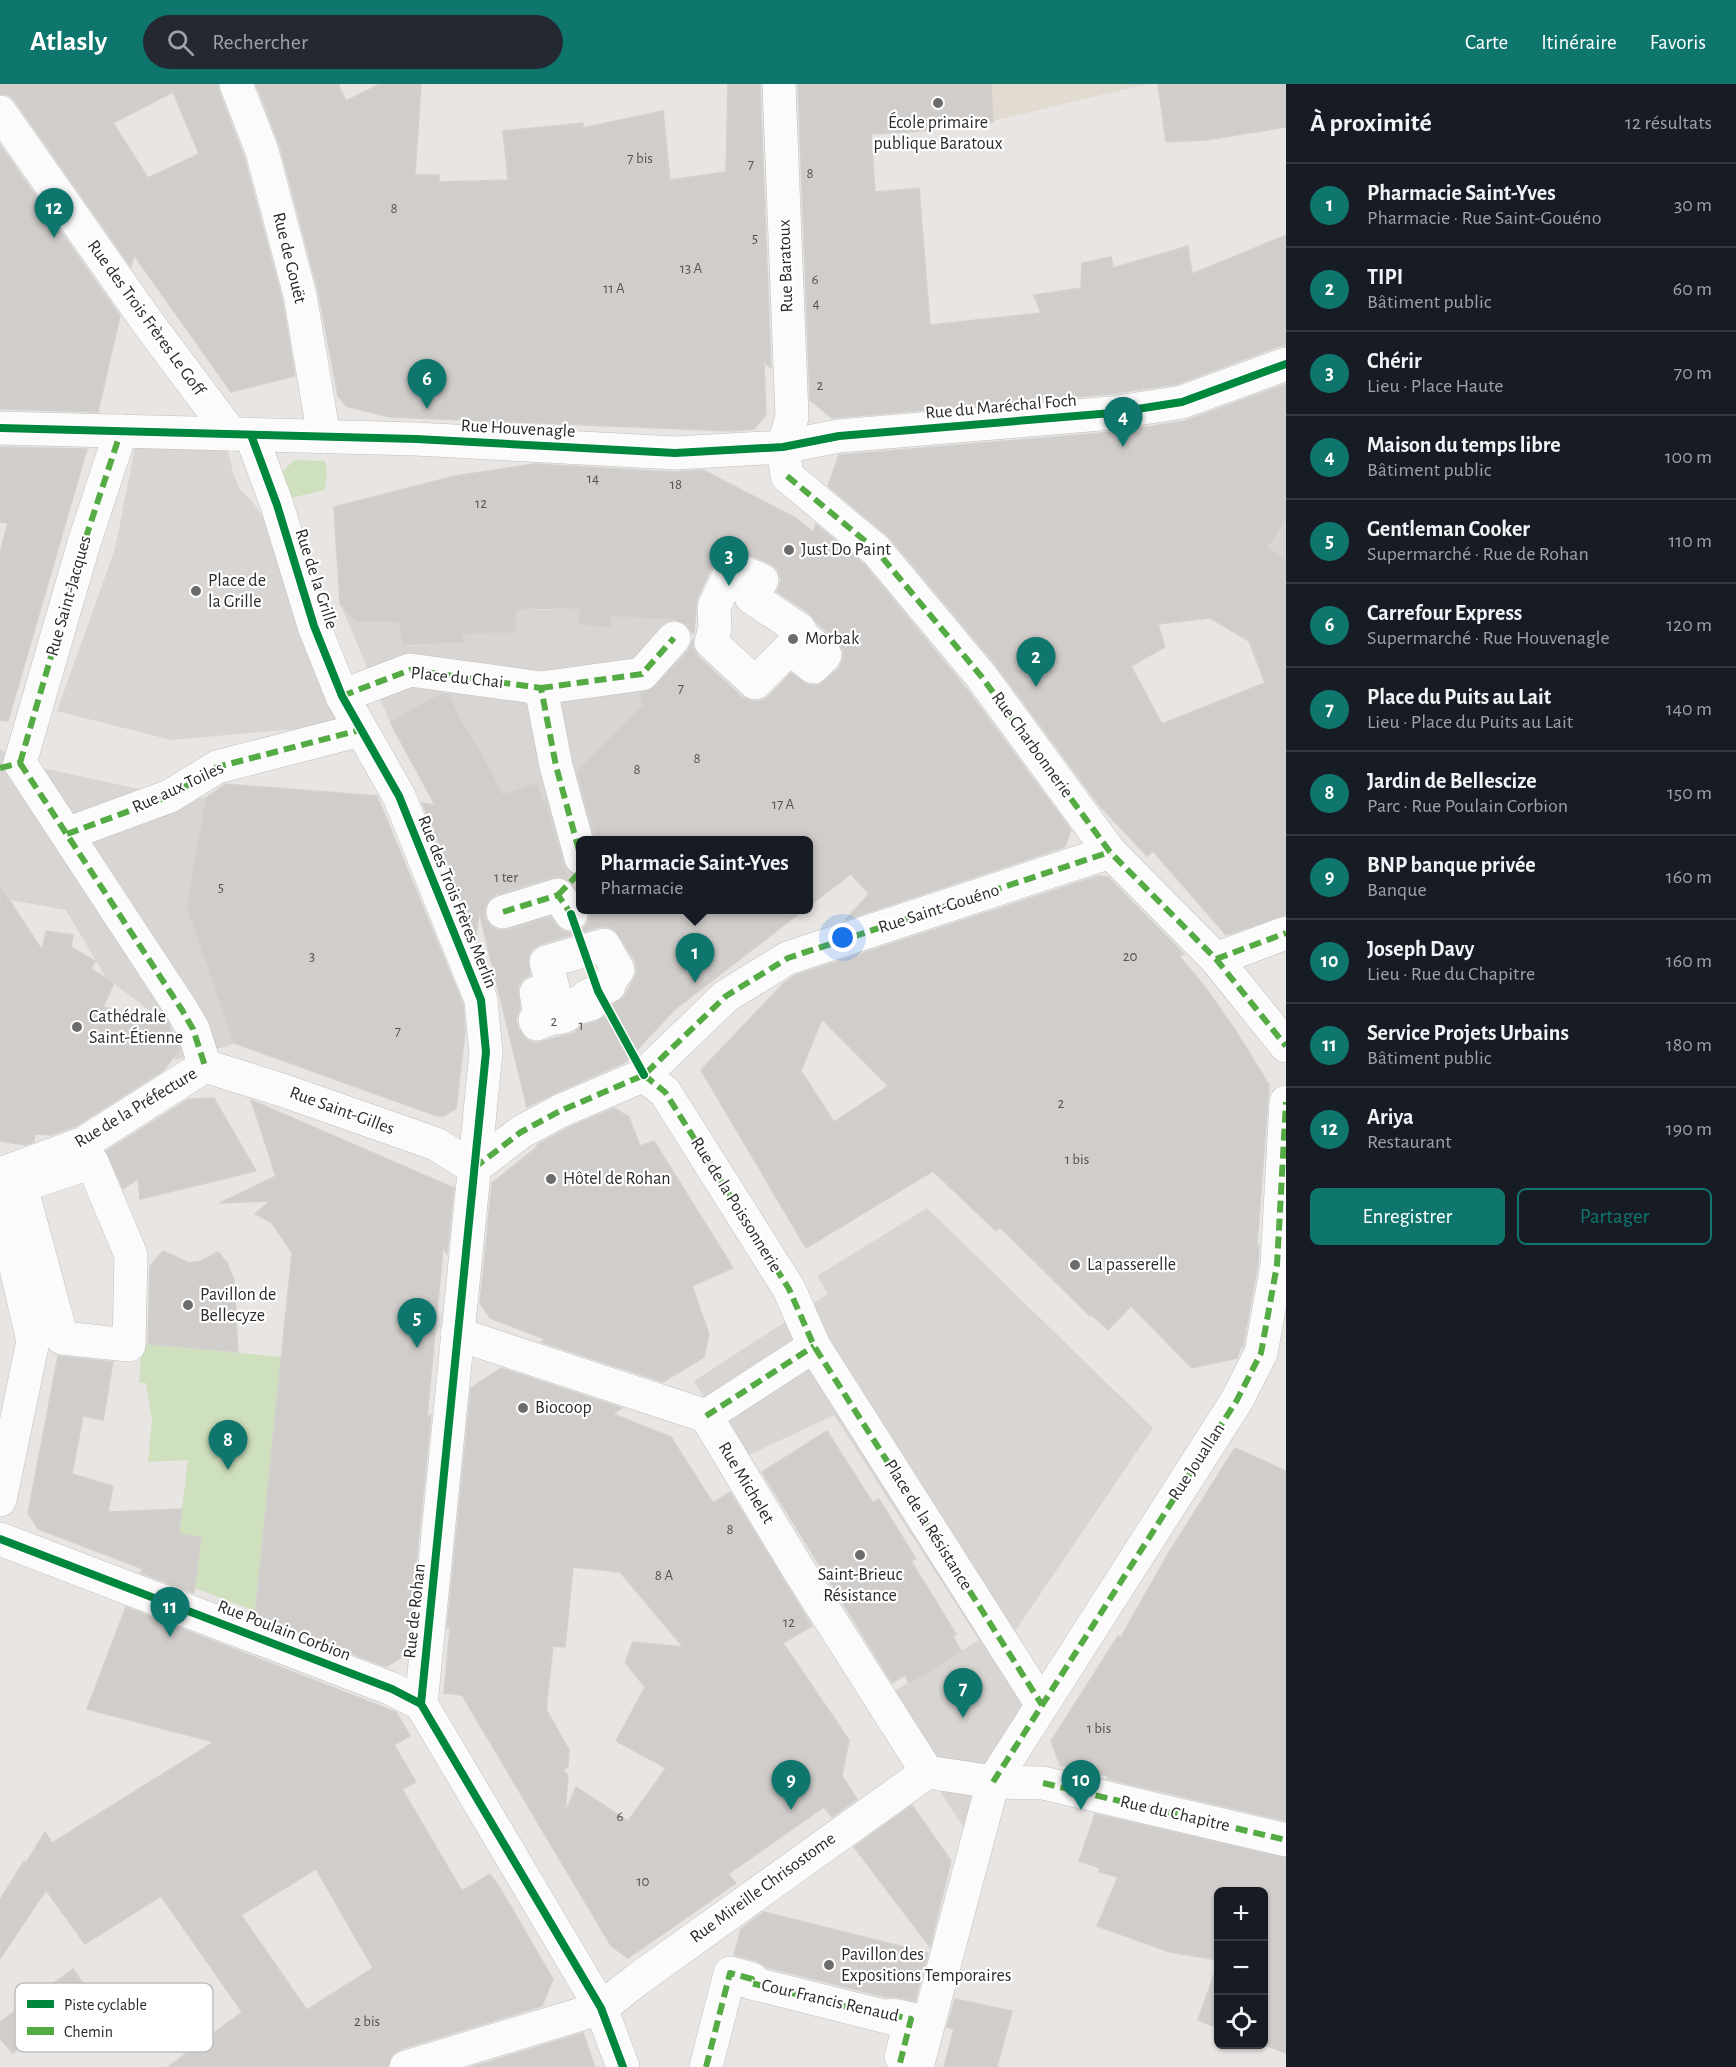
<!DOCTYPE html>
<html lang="fr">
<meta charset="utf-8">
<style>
body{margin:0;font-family:"Alegreya Sans",sans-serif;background:#242831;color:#f1f3f6}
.controls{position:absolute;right:18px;bottom:18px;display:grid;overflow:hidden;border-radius:9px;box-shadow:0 2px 4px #0004}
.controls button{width:54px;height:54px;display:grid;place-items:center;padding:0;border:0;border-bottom:2px solid #363941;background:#171b24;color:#f1f3f6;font:30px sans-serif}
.you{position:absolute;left:843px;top:854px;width:21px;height:21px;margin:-15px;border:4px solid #fff;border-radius:50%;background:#1a73e8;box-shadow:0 0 0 9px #1a73e833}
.badge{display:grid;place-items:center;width:39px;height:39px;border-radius:50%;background:#0f766e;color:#fff;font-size:20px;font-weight:700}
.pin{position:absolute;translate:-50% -50px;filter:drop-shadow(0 2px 3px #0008)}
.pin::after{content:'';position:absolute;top:32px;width:21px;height:18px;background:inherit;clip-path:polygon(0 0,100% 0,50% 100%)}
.popup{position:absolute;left:576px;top:752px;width:237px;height:78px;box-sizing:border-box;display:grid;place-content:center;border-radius:9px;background:#171b24;filter:drop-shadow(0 2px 4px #0005);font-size:20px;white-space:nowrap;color:#9ea1a6}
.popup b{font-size:22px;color:#f1f3f6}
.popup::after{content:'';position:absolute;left:50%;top:100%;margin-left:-12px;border:12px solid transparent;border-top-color:#171b24}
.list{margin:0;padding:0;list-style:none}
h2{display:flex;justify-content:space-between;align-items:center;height:78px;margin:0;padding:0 24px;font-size:26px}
h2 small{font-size:20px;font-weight:400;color:#9ea1a6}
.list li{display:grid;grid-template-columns:39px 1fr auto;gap:18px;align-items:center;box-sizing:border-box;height:84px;padding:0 24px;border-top:2px solid #363941}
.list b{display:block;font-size:22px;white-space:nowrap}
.list p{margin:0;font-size:20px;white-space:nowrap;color:#9ea1a6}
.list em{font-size:20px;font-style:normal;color:#9ea1a6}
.actions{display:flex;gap:12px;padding:18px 24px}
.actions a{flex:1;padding:14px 0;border:2px solid #0f766e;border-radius:9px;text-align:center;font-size:21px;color:#0f766e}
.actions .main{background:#0f766e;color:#fff}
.icon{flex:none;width:33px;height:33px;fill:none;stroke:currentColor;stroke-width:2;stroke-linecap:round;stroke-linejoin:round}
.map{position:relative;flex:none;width:1286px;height:1983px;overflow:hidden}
header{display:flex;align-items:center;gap:36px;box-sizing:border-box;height:84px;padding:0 30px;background:#0f766e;color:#fff}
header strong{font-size:28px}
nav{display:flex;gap:33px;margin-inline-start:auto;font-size:21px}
.search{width:420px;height:54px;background:#242831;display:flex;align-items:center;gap:15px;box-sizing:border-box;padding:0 21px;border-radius:33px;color:#9ea1a6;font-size:22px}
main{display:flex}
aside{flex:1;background:#171b24}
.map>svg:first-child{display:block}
</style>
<header>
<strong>Atlasly</strong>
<div class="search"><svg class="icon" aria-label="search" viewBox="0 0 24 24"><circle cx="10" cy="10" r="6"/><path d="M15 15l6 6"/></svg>Rechercher</div>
<nav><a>Carte</a><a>Itinéraire</a><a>Favoris</a></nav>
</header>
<main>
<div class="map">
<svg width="1286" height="1983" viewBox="0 0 1286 1983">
<rect width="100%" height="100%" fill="#e8e5e2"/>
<polygon fill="#e2dbd1" points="806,0 1147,0 993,37"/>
<g fill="#cfe0be">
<polygon points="294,376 325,377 327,389 325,406 286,415 281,389"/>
<polygon points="142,1260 282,1273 255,1527 195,1504 201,1453 179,1450 188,1376 148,1378 152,1335 146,1299 139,1299"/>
</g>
<g fill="#d8d5d2">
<polygon points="136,359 227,362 233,389 240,406 252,417 263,433 296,516 341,641 171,656 57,627 115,465"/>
<polygon points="1286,435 1286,476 1267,464"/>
<polygon points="340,519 351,521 351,532 356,537 361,537 365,532 372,532 377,538 383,538 388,534 398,534 402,557 410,562 463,558 462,545 487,543 488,550 516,548 515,526 580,525 579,540 610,543 611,532 641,534 673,528 677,598 648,628 636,628 611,653 615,658 591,737 597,756 581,756 581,826 586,826 509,848 495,797 545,722 537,699 503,711 481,669 445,612 449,610 447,606 390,638"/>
<polygon points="0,665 20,679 170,712 206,714 187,823 234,960 175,976 176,949 173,944 106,894 66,826 0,814"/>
<polygon points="927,1124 1153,1344 1005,1562 1042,1621 964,1744 880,1616 979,1556 834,1331 743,1374 694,1297 828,1210 817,1192"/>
</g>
<g fill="#d0cdcb" stroke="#d3d1ce" stroke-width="1.5" fill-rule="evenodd">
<path d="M0 0H218L219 7 244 73 282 215 295 292 231 308 134 171 131 183 15 17 8 11 0 10ZM173 8 199 70 148 94 113 39Z"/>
<polygon points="256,0 338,0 346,17 380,0 421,0 415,91 439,91 439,98 508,96 503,47 583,39 583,44 663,27 670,96 726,88 728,0 760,0 771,284 764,278 766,331 754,345 730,347 390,333 346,322 338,312 318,206 280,62"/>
<polygon points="798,0 991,0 993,38 910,48 871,50 875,108 919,104 930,241 1041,229 1034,211 1081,204 1082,179 1111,173 1113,184 1188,162 1192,190 1286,151 1286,262 1280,262 1177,300 1110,310 832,334 810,316"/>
<polygon points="1158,0 1286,0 1286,43 1206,56 1166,58"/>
<polygon points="0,61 120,232 98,328 0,325"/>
<path d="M1286 300V435L1267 464 1286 476V831L1226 851 1153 767 1147 772 1099 721 995 580 890 454 828 402 839 371 1114 348 1185 337ZM1210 534 1249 557 1265 599 1162 640 1131 582 1165 563 1158 540Z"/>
<polygon points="0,363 87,365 8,637 0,636 0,468 8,439 0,438"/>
<polygon points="534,380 674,388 703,386 794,433 813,448 816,440 863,479 966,604 1071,746 1065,763 845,836 869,810 851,790 809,822 809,756 596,756 577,688 644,620 641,617 641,609 656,602 688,566 693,555 693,563 698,572 742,613 751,617 761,617 768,613 791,589 809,601 819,601 839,584 843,575 843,566 837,557 818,540 810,530 777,508 781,496 777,485 769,479 739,467 730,465 721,469 715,476 697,515 694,549 692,549 686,540 673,535 611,532 610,543 579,540 580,525 544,524 515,526 516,548 462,550 463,558 403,561 399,538 356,537 340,520 334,423 455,392"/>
<path d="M442 609 449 610 459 633 481 669 503 711 537 699 544 721 546 718 556 756 569 797 563 793H552L497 810 489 816 485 824V834L491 842 498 846H508L550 833 562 847 573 849 581 846 588 839 589 825H805L674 926 626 978 553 1010 527 1023 479 828 476 854 422 719 435 721 390 638ZM599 843H608L615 846 635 877 637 888 624 913 610 922 605 932 596 938 582 941 574 949 536 959 527 956 518 944 516 935 520 925 518 904 522 896 530 891 528 874 532 865 541 860Z"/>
<polygon points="226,700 377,712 463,920 465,948 456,1025 443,1032 437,1032 234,959 187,823 206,714"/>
<path d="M1098 792 1108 793 1184 870 1179 872 1208 907 1237 949 1269 1001 1257 1161H1259L1258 1179 1243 1263 1241 1262 1237 1274 1192 1284 1131 1222 1108 1246 1092 1231 1090 1232 1000 1143 996 1147 933 1087 806 1164 701 986 784 899 796 891ZM822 935 888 1002 834 1038 801 987Z"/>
<polygon points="0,802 42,866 46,847 73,851 71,863 95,877 91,885 114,899 103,923 168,939 180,965 163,987 76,1042 51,1051 35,1050 34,1058 25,1061 0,1057"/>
<polygon points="214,1014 256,1087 140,1115 138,1095 123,1105 106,1067 189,1015"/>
<polygon points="251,1016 454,1104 447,1170 443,1164 427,1334 431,1331 407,1570 386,1583 255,1532 292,1169 272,1139 255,1130 270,1117 220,1119 276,1092 273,1084 277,1082 273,1083"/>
<polygon points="614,1024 629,1033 640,1062 654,1057 733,1184 692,1202 709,1250 704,1273 663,1298 541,1258 545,1255 490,1234 480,1219 492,1099 537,1063 537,1061 568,1044"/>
<polygon points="163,1167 189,1179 201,1177 218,1168 227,1179 234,1196 238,1268 148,1260 150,1182"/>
<polygon points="58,1272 113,1278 103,1336 83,1332 72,1390 113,1402 108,1428 182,1425 179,1450 201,1453 194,1509 141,1489 143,1485 38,1445 28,1429"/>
<path d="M501 1284 622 1324 613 1330 671 1353 713 1419 730 1408 812 1542 783 1559 849 1656 842 1692 857 1715 832 1733 824 1723 728 1790 736 1799 628 1874 611 1862 462 1611 444 1609 450 1543 447 1544 471 1304ZM573 1483 620 1488 683 1563 633 1558 625 1578 645 1603 616 1657 666 1684 628 1737 576 1703 565 1729 568 1691 563 1686 568 1682 569 1666 546 1625 553 1562 565 1563Z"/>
<polygon points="827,1347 873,1419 879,1415 916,1475 911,1477 956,1550 953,1552 961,1567 909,1600 905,1591 892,1599 762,1388"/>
<polygon points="1235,1364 1286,1387 1286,1737 1107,1695 1108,1692 1060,1681 1051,1657 1118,1552 1121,1553 1168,1470"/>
<path d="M126 1523 396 1628 410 1652 394 1661 416 1698 402 1705 462 1807 490 1790 501 1806 553 1895 542 1922 401 1965 392 1971 388 1983H168L242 1928 161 1812 85 1860 46 1806 0 1875V1816L24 1777 26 1779 45 1748 52 1759 214 1658 87 1625ZM316 1785 373 1884 307 1926 241 1831Z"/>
<polygon points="912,1721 951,1777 930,1863 854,1763"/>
<polygon points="1095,1730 1286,1774 1286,1969 1262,1960 1263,1808 1218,1808 1218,1876 1170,1868 1097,1842 1118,1793 1099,1788 1100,1784 1079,1777"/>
<polygon points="764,1828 928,1869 915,1917 896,1913 886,1913 766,1883 757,1877 734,1871 741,1845"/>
<polygon points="1218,1879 1218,1944 1198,1936"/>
<polygon points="73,1885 92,1912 13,1969 0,1955 0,1938"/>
<polygon points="955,1915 1012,1927 997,1983 944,1983 954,1945 947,1943"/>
<polygon points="583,1949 595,1983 471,1983"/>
</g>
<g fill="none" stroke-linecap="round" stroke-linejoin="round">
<g stroke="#c1c0c0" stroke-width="34">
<g id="street">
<polyline points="236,0 262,67 300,211 324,353"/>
<polyline points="779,0 792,333 783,363 787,392 876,466 981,592 1110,768 1216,875 1286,962"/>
<polyline points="0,344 231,350"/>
<polyline points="251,351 277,421 314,542 342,612 399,712 481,916 486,968 421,1620"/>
<polygon points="732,484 762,496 751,513 800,546 798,548 825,571 813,583 790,564 755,599 711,558 715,545 714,523"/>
<polyline points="541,604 642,590 674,554"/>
<polyline points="342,612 410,586 541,604 556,682 581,774"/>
<polyline points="20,679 182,926 193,945 205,982"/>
<polyline points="20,679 84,459 121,347"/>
<polyline points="67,750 170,712 217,683 360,646"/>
<polyline points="503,828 558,811 571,830"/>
<polygon points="604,861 618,886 608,899 609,902 587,912 591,920 581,923 579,918 564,925 567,931 559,934 558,931 537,940 535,936 541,934 536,909 553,904 546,878"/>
<polyline points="1216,875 1286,849"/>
<polyline points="205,982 282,1006 436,1060 474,1084"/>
<polyline points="644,991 665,1008 789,1205 814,1262 1042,1621"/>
<polygon points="92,1078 131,1171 129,1261 62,1254 21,1102"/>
<polyline points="474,1084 521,1048 560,1027 644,991 726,912 788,874 1110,768"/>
<polyline points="0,1090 84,1059 205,982"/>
<polyline points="0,1115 33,1257 0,1416"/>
<polyline points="457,1250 706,1332 800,1488 927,1688"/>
<polyline points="706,1332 814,1262"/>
<polyline points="927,1688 993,1698 1043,1699 1286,1756"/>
<polyline points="406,1983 601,1924 638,1895 927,1688"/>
<polyline points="706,1983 730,1889 752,1895 751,1899 768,1903 891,1934 892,1931 911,1935 901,1973"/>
<polyline points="917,1983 993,1698 1237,1316 1261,1269 1277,1181 1286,1018"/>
</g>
</g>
<g stroke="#c1c0c0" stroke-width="34">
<g id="secondary">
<polyline points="0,28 148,239 231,350 416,355 675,369 783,363 839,352 1112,329 1182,318 1286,280"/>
<polyline points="0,1455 392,1605 421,1620 601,1924 623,1983"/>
</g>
</g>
<use href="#street" stroke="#fcfbfb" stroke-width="33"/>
<use href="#secondary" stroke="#fcfbfb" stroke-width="33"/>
<g stroke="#54ab44" stroke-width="6" stroke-dasharray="12 6" stroke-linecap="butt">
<polyline points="787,392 876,466 981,592 1110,768 1216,875 1286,962"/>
<polyline points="541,604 642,590 674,554"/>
<polyline points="342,612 410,586 541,604 556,682 581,774"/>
<polyline points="20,679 182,926 193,945 205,982"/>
<polyline points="20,679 84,459 121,347"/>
<polyline points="0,684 20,679"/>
<polyline points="67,750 170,712 217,683 360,646"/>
<polyline points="558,811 581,787"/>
<polyline points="503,828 558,811 571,830"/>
<polyline points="1216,875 1286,849"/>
<polyline points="644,991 665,1008 789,1205 814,1262 1042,1621"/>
<polyline points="474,1084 521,1048 560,1027 644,991 726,912 788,874 1110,768"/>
<polyline points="706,1332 814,1262"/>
<polyline points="993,1698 1237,1316 1261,1269 1277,1181 1286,1018"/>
<polyline points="1043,1699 1286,1756"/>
<polyline points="706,1983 730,1889 752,1895 751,1899 768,1903 891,1934 892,1931 911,1935 899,1983"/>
</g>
<g stroke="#fff" stroke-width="11">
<g id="cycleway">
<polyline points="0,344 416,355 675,369 783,363 839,352 1112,329 1182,318 1286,280"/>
<polyline points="251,351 277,421 314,542 342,612 399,712 481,916 486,968 421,1620 601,1924 623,1983"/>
<polyline points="571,830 598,907 644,991"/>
<polyline points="0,1455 392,1605 421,1620"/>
</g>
</g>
<use href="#cycleway" stroke="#00873e" stroke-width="8"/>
</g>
<g fill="#6d6c6b" stroke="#fff" stroke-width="2">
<circle cx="938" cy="19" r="6"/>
<circle cx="789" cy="466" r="6"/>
<circle cx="196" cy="507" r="6"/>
<circle cx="793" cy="555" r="6"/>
<circle cx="77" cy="943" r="6"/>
<circle cx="551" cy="1095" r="6"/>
<circle cx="1075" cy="1181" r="6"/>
<circle cx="188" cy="1221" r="6"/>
<circle cx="523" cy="1324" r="6"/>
<circle cx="860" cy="1471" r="6"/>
<circle cx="829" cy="1881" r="6"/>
</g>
<g text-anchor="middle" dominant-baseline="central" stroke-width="4.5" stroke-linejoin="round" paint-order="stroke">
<g font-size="15" fill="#555454">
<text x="640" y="74">7 bis</text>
<text x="751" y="80">7</text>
<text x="810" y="89">8</text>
<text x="394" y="124">8</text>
<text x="755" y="154">5</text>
<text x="691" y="184">13 A</text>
<text x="815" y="195">6</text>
<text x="614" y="204">11 A</text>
<text x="816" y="219">4</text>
<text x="820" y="301">2</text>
<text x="593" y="394">14</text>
<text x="676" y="400">18</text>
<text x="481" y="419">12</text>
<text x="681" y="604">7</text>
<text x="697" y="674">8</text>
<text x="637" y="685">8</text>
<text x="783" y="720">17 A</text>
<text x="506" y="793">1 ter</text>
<text x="221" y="803">5</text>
<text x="312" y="872">3</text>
<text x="1130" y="872">20</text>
<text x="554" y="937">2</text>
<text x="581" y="941">1</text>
<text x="398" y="947">7</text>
<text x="1061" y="1019">2</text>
<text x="1077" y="1075">1 bis</text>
<text x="730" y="1445">8</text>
<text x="664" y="1491">8 A</text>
<text x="789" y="1538">12</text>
<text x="1099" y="1644">1 bis</text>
<text x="620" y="1732">6</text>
<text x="643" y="1797">10</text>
<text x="367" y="1937">2 bis</text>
</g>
<g font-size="18" fill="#2b2b2b" stroke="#fff" text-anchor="start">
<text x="938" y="39" text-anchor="middle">École primaire<tspan x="938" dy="21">publique Baratoux</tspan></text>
<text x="801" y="466">Just Do Paint</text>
<text x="208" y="497">Place de<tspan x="208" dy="21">la Grille</tspan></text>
<text x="805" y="555">Morbak</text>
<text x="89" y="933">Cathédrale<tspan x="89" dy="21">Saint-Étienne</tspan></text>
<text x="563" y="1095">Hôtel de Rohan</text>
<text x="1087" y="1181">La passerelle</text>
<text x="200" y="1211">Pavillon de<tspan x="200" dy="21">Bellecyze</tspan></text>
<text x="535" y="1324">Biocoop</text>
<text x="860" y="1491" text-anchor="middle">Saint-Brieuc<tspan x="860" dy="21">Résistance</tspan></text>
<text x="841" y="1871">Pavillon des<tspan x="841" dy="21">Expositions Temporaires</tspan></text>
</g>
<g font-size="18" fill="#2b2b2b" stroke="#fff">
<text transform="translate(289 174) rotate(76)">Rue de Gouët</text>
<text transform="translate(786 182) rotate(-92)">Rue Baratoux</text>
<text transform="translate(146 234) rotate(54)">Rue des Trois Frères Le Goff</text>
<text transform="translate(1001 323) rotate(-5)">Rue du Maréchal Foch</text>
<text transform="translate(518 345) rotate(3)">Rue Houvenagle</text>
<text transform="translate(316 495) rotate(72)">Rue de la Grille</text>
<text transform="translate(69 512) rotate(-74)">Rue Saint-Jacques</text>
<text transform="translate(457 594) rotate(6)">Place du Chai</text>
<text transform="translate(1032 661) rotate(54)">Rue Charbonnerie</text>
<text transform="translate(178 704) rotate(-25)">Rue aux Toiles</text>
<text transform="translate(457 818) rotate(68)">Rue des Trois Frères Merlin</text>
<text transform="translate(939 825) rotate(-18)">Rue Saint-Gouéno</text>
<text transform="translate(136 1024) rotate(-31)">Rue de la Préfecture</text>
<text transform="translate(342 1027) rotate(20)">Rue Saint-Gilles</text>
<text transform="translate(736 1121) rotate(58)">Rue de la Poissonnerie</text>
<text transform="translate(1197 1378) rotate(-57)">Rue Jouallan</text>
<text transform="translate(746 1399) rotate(59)">Rue Michelet</text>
<text transform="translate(928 1441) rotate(58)">Place de la Résistance</text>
<text transform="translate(415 1527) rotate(-84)">Rue de Rohan</text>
<text transform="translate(284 1547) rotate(21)">Rue Poulain Corbion</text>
<text transform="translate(1175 1730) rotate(13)">Rue du Chapitre</text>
<text transform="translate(763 1804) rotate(-36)">Rue Mireille Chrisostome</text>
<text transform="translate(830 1917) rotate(13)">Cour Francis Renaud</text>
</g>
</g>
<rect x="15" y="1899" width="198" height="69" rx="9" fill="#fff" stroke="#bfbfbf" stroke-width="1.5"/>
<rect x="27" y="1916" width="27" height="8" fill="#00873e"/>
<rect x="27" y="1943" width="27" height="8" fill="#54ab44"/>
<g font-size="16" fill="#2b2b2b">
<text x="64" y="1926">Piste cyclable</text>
<text x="64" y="1953">Chemin</text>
</g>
</svg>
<div class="controls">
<button>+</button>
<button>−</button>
<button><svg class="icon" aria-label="locate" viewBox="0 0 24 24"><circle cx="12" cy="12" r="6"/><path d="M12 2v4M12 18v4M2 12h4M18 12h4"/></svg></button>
</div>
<div class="you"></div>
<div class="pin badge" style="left:695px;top:899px">1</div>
<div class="popup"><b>Pharmacie Saint-Yves</b>Pharmacie</div>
<div class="pin badge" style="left:1036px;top:603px">2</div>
<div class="pin badge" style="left:729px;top:502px">3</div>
<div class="pin badge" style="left:1123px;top:363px">4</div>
<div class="pin badge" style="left:417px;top:1264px">5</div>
<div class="pin badge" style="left:427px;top:325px">6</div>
<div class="pin badge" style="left:963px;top:1634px">7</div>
<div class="pin badge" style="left:228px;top:1386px">8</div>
<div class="pin badge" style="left:791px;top:1726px">9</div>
<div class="pin badge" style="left:1081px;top:1726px">10</div>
<div class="pin badge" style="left:170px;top:1553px">11</div>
<div class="pin badge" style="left:54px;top:154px">12</div>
</div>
<aside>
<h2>À proximité<small>12 résultats</small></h2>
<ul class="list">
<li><span class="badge">1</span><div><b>Pharmacie Saint-Yves</b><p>Pharmacie · Rue Saint-Gouéno</p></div><em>30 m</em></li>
<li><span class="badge">2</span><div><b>TIPI</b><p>Bâtiment public</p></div><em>60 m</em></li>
<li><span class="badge">3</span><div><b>Chérir</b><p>Lieu · Place Haute</p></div><em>70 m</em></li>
<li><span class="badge">4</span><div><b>Maison du temps libre</b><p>Bâtiment public</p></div><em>100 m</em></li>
<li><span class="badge">5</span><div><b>Gentleman Cooker</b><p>Supermarché · Rue de Rohan</p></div><em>110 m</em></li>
<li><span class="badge">6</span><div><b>Carrefour Express</b><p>Supermarché · Rue Houvenagle</p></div><em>120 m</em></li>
<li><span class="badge">7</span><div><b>Place du Puits au Lait</b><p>Lieu · Place du Puits au Lait</p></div><em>140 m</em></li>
<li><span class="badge">8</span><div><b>Jardin de Bellescize</b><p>Parc · Rue Poulain Corbion</p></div><em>150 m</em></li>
<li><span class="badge">9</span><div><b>BNP banque privée</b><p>Banque</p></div><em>160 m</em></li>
<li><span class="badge">10</span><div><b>Joseph Davy</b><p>Lieu · Rue du Chapitre</p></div><em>160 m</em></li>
<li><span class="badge">11</span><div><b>Service Projets Urbains</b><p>Bâtiment public</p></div><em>180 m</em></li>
<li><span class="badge">12</span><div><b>Ariya</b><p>Restaurant</p></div><em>190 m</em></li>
</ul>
<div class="actions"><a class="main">Enregistrer</a><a>Partager</a></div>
</aside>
</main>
